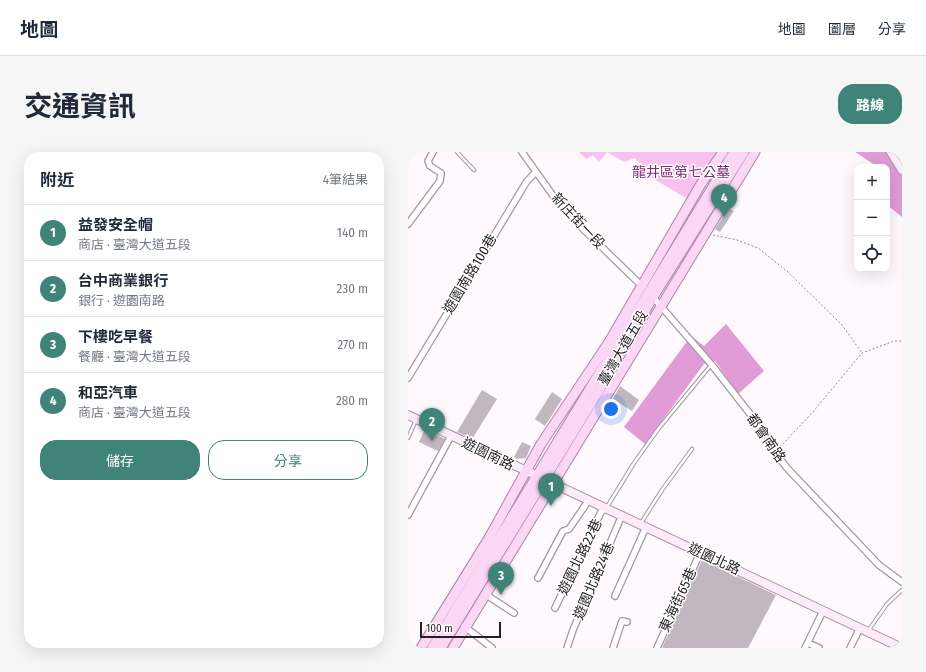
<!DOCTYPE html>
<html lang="zh-TW">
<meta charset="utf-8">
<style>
body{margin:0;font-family:"Fira Sans Condensed","Noto Sans TC",sans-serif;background:#f6f6f7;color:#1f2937}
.controls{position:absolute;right:12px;top:12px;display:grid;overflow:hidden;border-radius:8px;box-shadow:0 4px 16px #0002}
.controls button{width:36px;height:36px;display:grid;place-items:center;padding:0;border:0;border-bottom:1px solid #e0e1e3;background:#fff;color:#1f2937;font:20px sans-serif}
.scale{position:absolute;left:12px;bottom:10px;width:81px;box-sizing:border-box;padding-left:4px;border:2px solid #231f22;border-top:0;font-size:11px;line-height:14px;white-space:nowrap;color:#231f22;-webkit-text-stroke:3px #fff;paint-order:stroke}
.you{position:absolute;left:203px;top:257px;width:14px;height:14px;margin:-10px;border:3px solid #fff;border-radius:50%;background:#1a73e8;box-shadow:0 0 0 6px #1a73e833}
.badge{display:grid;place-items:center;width:26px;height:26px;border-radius:50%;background:#408479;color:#fff;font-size:13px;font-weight:700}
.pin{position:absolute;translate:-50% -33px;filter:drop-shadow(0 1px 2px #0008)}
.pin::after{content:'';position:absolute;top:21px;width:14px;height:12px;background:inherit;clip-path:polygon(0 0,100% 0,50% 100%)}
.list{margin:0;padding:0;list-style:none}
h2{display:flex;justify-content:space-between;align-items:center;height:52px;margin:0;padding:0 16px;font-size:17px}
h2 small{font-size:13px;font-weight:400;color:#747a83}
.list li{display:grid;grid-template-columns:26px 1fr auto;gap:12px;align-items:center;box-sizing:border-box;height:56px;padding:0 16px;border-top:1px solid #e0e1e3}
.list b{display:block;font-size:15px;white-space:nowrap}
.list p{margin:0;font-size:13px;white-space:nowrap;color:#747a83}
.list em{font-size:13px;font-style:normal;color:#747a83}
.actions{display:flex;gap:8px;padding:12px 16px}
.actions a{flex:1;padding:9px 0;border:1px solid #408479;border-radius:16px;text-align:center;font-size:14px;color:#408479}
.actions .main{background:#408479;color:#fff}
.icon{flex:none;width:22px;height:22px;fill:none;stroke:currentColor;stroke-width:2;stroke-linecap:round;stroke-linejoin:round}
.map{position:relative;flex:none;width:494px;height:496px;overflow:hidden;border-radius:16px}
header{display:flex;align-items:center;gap:24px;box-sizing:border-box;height:56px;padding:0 20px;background:#fff;border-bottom:1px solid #e0e1e3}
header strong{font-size:19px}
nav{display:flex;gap:22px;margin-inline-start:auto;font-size:14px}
.intro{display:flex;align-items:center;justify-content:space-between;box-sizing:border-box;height:96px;padding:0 24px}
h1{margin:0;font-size:28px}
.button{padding:10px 18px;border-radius:16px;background:#408479;color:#fff;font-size:14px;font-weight:700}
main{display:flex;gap:24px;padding:0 24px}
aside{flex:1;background:#fff;border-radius:16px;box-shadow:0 4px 16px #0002}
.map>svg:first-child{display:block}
</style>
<header>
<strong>地圖</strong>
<nav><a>地圖</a><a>圖層</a><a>分享</a></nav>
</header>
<div class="intro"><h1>交通資訊</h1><a class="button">路線</a></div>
<main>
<aside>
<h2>附近<small>4筆結果</small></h2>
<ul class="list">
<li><span class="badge">1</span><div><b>益發安全帽</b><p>商店 · 臺灣大道五段</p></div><em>140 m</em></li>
<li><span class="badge">2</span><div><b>台中商業銀行</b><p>銀行 · 遊園南路</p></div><em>230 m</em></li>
<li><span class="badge">3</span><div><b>下樓吃早餐</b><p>餐廳 · 臺灣大道五段</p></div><em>270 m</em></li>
<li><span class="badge">4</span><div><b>和亞汽車</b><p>商店 · 臺灣大道五段</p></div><em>280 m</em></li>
</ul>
<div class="actions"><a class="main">儲存</a><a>分享</a></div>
</aside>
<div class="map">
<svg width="494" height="496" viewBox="0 0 494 496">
<rect width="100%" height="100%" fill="#fff8fd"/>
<polygon fill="#f8c1f0" points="171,0 309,0 281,48 241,24 227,6 216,10 199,0 191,10 185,3 178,7"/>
<g fill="#e19bd7">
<polygon points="447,0 494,0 494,65 479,53 479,15 467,15 467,13"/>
<polygon points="318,172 356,219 330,242 307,209 296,212 237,292 216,275 283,184 296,194"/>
</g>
<g fill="#c2b7c0">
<polygon points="320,56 326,59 312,80 307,77"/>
<polygon points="212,234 231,248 224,259 205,247"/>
<polygon points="74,238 89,247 64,287 49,280"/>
<polygon points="144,240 154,247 137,274 127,267"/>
<polygon points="17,277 37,287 30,299 11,290"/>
<polygon points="114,290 123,294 118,306 109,307 106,305"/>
<polygon points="294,408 368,443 340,496 254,496"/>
</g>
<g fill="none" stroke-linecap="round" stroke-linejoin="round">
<g stroke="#a398a1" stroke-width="4.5">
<g id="lane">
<polyline points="49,0 66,18"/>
<polyline points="0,286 8,268"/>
<polyline points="199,355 226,311 251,276 303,213"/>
<polyline points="233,371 254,338 284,297"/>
<polyline points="460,479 479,452 494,438"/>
</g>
</g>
<g stroke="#a398a1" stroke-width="8">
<g id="street">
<polyline points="114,0 146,45 172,74 235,135"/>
<polyline points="0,72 32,29 33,21 22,14 20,9 25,0"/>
<polyline points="244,144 303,212 364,290 369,303 379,316 471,413 494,430"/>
<polyline points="0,226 119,29 128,20"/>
<polyline points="0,363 43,284"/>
<polyline points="130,426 155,379 161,377 181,348"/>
<polyline points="77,442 106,461"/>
<polyline points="207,444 238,375"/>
<polyline points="147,456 193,360 199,356"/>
<polyline points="56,474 84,496"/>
<polyline points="400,491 411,496"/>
<polyline points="159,496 165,478 214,363"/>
<polyline points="205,496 214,469 219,470"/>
<polyline points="249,496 292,401"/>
<polyline points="397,496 415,459"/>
<polyline points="442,496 452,476"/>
</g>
</g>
<g stroke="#a398a1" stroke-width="10">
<g id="secondary">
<polyline points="483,0 494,18"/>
<polyline points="492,0 494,4"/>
<polyline points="0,263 494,496"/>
</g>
</g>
<g stroke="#ad84a7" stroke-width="11">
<g id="primary">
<polyline points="13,496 81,386 133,292 201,190 293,32 315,0"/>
<polyline points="24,496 326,0"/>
<polyline points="33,496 198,227 245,145 336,0"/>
<polyline points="45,496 347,0"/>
</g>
</g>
<g stroke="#908a8e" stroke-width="1" stroke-dasharray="2 2" stroke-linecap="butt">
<polyline points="305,83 329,88 350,96 380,120 434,173 454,201"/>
<polyline points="372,295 404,261 454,201 486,189 494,189"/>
</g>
<use href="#lane" stroke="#fff" stroke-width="2.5"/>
<use href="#street" stroke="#fff" stroke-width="5.5"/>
<use href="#secondary" stroke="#fdebfa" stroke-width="8"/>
<use href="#primary" stroke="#fbd6f5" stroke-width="9"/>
</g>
<g text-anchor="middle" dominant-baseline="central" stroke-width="3" stroke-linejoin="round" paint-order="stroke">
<g font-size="14" fill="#7c2c75" stroke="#fff">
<text x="273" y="20">龍井區第七公墓</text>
</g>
<g font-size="14" fill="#231f22" stroke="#fff">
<text transform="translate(170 69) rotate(47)">新庄街一段</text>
<text transform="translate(62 122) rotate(-59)">遊園南路100巷</text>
<text transform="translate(215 196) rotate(-60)">臺灣大道五段</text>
<text transform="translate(358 286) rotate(55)">都會南路</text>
<text transform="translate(80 302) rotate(26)">遊園南路</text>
<text transform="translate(172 405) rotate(-64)">遊園北路22巷</text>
<text transform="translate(306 407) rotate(25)">遊園北路</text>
<text transform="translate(186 429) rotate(-67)">遊園北路24巷</text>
<text transform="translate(270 448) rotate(-65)">東海街65巷</text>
</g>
</g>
</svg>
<div class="controls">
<button>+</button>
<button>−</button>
<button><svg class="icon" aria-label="locate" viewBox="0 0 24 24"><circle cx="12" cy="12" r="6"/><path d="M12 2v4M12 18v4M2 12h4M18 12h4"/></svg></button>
</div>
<div class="scale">100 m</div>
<div class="you"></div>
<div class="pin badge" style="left:143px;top:354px">1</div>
<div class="pin badge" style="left:24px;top:289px">2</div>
<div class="pin badge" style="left:93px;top:443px">3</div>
<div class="pin badge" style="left:316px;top:65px">4</div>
</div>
</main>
